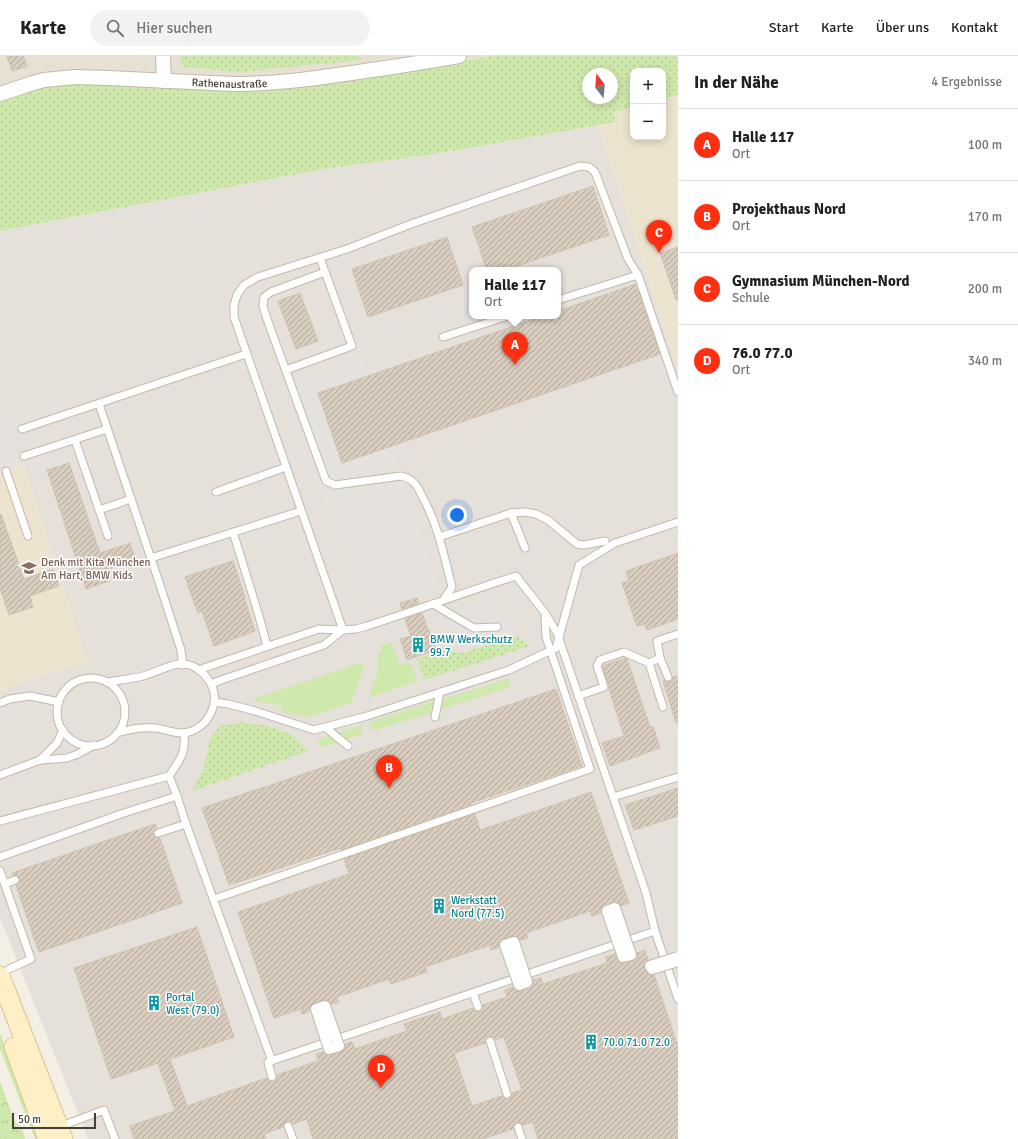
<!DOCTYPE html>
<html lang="de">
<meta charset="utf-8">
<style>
body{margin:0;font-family:Signika,sans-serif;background:#f2f2f2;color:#202124}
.controls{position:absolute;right:12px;top:12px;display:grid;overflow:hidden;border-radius:8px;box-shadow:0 2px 10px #0003}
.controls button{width:36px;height:36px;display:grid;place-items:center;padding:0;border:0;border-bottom:1px solid #e0e0e0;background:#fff;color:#202124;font:20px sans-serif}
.compass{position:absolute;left:582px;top:12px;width:36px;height:36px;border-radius:50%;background:#fff;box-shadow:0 2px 10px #0003;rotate:344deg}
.scale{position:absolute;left:12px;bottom:10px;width:84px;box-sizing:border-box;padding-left:4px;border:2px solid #463f35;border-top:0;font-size:11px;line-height:14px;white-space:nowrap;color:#463f35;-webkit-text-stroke:3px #fff;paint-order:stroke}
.you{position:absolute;left:457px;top:459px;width:14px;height:14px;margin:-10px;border:3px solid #fff;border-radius:50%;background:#1a73e8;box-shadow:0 0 0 6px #1a73e833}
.badge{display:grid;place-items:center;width:26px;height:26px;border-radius:50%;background:#ff2f11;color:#fff;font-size:13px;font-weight:700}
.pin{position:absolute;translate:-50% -33px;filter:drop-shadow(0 1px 2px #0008)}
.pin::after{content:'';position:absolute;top:21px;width:14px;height:12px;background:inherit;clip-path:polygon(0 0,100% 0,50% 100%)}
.popup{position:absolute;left:469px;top:211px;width:92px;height:52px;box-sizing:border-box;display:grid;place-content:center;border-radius:8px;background:#fff;filter:drop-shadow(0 1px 3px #0005);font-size:13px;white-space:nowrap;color:#757577}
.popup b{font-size:15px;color:#202124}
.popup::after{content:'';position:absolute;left:50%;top:100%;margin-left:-8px;border:8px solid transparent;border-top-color:#fff}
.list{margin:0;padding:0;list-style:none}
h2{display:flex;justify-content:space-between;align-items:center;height:52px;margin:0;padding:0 16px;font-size:17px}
h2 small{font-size:13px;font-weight:400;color:#757577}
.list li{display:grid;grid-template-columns:26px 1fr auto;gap:12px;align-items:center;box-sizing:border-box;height:72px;padding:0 16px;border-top:1px solid #e0e0e0}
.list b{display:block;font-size:15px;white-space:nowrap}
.list p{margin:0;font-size:13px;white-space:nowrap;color:#757577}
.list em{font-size:13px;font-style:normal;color:#757577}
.icon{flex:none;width:22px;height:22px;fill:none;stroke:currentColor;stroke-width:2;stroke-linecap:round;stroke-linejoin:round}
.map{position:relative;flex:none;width:678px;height:1083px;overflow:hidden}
header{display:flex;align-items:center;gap:24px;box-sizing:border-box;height:56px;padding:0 20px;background:#fff;border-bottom:1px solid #e0e0e0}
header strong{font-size:19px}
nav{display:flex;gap:22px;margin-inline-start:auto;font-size:14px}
.search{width:280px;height:36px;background:#f2f2f2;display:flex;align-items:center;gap:10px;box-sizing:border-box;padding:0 14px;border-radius:22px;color:#757577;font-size:15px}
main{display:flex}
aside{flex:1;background:#fff}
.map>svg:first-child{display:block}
</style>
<header>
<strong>Karte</strong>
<div class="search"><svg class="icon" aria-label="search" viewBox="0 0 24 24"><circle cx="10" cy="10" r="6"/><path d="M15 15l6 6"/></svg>Hier suchen</div>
<nav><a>Start</a><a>Karte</a><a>Über uns</a><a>Kontakt</a></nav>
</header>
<main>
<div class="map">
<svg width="678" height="1083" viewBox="0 0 678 1083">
<defs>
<pattern id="forest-crowns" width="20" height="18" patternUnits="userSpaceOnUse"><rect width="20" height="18" fill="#cfe9ad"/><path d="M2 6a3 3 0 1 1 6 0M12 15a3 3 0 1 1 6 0" fill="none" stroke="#b3c995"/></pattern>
<pattern id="park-dots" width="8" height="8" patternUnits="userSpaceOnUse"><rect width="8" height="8" fill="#cfe9ad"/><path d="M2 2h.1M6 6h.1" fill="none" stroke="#b3c995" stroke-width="1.8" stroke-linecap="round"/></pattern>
<pattern id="building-hatch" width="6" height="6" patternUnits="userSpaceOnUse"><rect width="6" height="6" fill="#d8cdbe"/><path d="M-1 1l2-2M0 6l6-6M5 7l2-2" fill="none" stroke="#b1a89b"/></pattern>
</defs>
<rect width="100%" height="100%" fill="#f3efe5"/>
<polygon fill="#e7e1d3" points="0,0 180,0 182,11 362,4 362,0 493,0 365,20 365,23 286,33 241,35 153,31 35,33 0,46"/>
<path fill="#e5e0da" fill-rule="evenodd" d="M598 69 678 314V1083H88L0 862V175L324 113 435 98ZM472 214H558V260H472Z"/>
<g fill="#ede4cf">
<polygon points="678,39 678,314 598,69 616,66 613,56 633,51 633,81 663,81 663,43"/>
<polygon points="24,409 89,608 64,612 0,635 0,417"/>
</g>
<g fill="#cfe9ad">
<polygon points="392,586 400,609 410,606 417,625 368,642 378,615 378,597 382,595 380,589"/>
<polygon points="363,606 363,615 351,647 309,661 282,656 282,650 251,644"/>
<polygon points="509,622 511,631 438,654 443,643"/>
<polygon points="435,645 433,656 372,675 370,666"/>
<polygon points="361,669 363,678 348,683 338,677"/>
<polygon points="330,679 339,686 322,691 316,684"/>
<polygon points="0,977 40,1083 35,1083 0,993"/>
</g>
<polygon fill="url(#forest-crowns)" points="0,1025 14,1064 22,1073 25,1083 0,1083"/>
<g fill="url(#park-dots)" fill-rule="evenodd">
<polygon points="180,0 361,0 362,4 240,16 182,11"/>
<path d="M493 0H678V39L663 43V15H633V51L614 56 616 66 435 98 324 113 0 175V46L35 33 63 28H93L241 35 286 33 365 23V19L443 8ZM588 18H612V42H588Z"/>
<polygon points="516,580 530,590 424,624 416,603 441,594 462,597"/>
<polygon points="242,666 268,670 291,678 309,695 192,735 204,711 210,683 220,670"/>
</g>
<g fill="#e4e1de">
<polygon points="363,304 439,533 363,557 287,329"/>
<polygon points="7,368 21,408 0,415 0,370"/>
<polygon points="479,547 507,562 512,577 486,586 481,586 431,563"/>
</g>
<g fill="url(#building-hatch)" stroke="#d0c2ae" fill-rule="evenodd">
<polygon points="7,0 23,0 27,10 12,15"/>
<polygon points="593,130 609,179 505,214 487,214 472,171"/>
<polygon points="447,181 463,229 368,261 352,213"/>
<polygon points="678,191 678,244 676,244 660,197"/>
<polygon points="636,228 660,298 342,407 318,337 543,260 558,260 558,255"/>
<polygon points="300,237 318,285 296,293 278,245"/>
<polygon points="69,407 100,497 130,487 136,504 105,514 109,525 86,533 47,414"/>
<polygon points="0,458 1,458 24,523 53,513 59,530 30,540 33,551 9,559 0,532"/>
<polygon points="678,497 678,563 647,574 645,568 637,570 622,527 629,525 626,515"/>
<polygon points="233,505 245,541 244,541 255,575 214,590 202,555 198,557 185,521"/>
<polygon points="417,542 419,547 402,553 400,547"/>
<polygon points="422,557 428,574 429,574 436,594 407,604 400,583 411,580 405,563"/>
<polygon points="626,602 627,603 650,671 653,670 660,692 610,710 602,687 624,680 609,633 609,629 602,610"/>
<polygon points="678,620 678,666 676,667 663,625 670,626 672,624 673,621"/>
<polygon points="556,633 582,710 471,747 471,749 341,794 341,792 229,829 202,752"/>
<polygon points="678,732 678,760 634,774 625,749"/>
<polygon points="591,736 629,847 621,850 619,847 613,846 602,851 601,853 601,857 592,860 590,855 526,877 528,882 520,884 518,881 512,880 500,884 499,887 499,891 491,894 490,889 425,911 427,916 391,928 389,923 337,941 339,946 331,948 329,945 326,944 314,947 310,951 310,955 302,958 301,953 274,962 238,856 349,818 344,803 475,758 480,774"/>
<polygon points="155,768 157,772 153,776 153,779 157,782 160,782 182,847 39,896 16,829 19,827 20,823 18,820 13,819 12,817"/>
<path d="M197 871 234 981 170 1003 187 1050 267 1022 270 1026H274L277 1023V1019L318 1005 316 998 323 996 327 999H330L341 996 345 992V988L352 986 355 993 407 975 404 968 440 956 442 963 473 952 475 955 479 956 482 954 483 949 507 941 505 934 513 931 518 935H521L532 930 533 928V924L541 922 543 928 607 907 606 901 615 898 617 903 621 907 633 905 635 904 637 901V897L645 894 648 904 645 906 644 911 647 917 650 919H654L678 991V1083H538L533 1066 523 1069 521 1067 517 1066 514 1068 513 1073 482 1083H313L307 1063 293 1068 289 1065 286 1066 283 1069V1071L264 1078 266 1083H134L130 1070 175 1055 158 1007 111 1023 74 912ZM488 980H491L495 984 504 981 522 1034 512 1037V1039L509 1043H506L502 1040 472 1050 454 997 485 987V984Z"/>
</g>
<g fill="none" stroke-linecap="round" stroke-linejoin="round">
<g stroke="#c2b9ab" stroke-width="9">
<g id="service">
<path d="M325 216 271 236 264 241 263 250 267 263 326 425 335 429 401 420C405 421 411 423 414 427 418 430 420 436 422 440 438 468 444 500 452 531L444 543"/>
<polyline points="558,244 638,219"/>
<polyline points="443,281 508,260"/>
<polyline points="286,314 352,290 320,202"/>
<polyline points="99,348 159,526 181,594 183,609"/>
<polyline points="22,373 246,298"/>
<polyline points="75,384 108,480"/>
<polyline points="24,400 107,373"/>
<polyline points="6,415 28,480"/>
<polyline points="216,436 286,411"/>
<polyline points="99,454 131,443"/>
<polyline points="511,457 525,492"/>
<polyline points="233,476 259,560 267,590"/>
<polyline points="439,481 511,457 525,456 536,458 548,464 577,488 584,489 605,485"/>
<polyline points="151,502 301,455"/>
<polyline points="433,548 474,572 497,571"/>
<polyline points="343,574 234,261 234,249 237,239 244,229 258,221 347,193 411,168 580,110 589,111 595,116 628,203 638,219 678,336"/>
<polyline points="660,602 668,621"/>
<polyline points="649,607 663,651"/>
<path d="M198 614 319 573 343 574 356 573 367 570C417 554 466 536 516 520L545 557 557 577 646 837 655 875 678 943"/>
<circle cx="91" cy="656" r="34"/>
<path d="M107 626C119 624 131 623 143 620 154 617 167 610 178 608 198 605 218 628 214 648 211 660 204 670 192 675 179 680 169 674 156 672 143 671 130 673 117 677"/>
<polyline points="211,628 224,623 324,589 343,574"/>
<polyline points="578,640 604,631 597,610 600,604 624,596 649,607 660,602 657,585 678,578"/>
<polyline points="214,646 228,648 252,654 314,674 367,660 509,614 556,592 579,509 615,487 678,466"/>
<polyline points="0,647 10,643 30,640 59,646"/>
<polyline points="435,661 440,636"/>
<polyline points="326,672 348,690"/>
<polyline points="40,704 57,687 63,674"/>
<polyline points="0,719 40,704 55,703 67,702 78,698 94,689"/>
<polyline points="613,741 678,721"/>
<polyline points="0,765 169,720"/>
<polyline points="186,768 272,1005"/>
<path d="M158 777 186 768 177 740 169 720C180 703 186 699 184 677"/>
<polyline points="0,801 124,757 177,740"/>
<polyline points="0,815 31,903 9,913"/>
<polyline points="5,828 15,824"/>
<polyline points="214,843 590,713 546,581 545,559"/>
<polyline points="473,937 478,951"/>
<polyline points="490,985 507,1038"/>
<polyline points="272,1021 268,1006 655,875"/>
<polyline points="288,1070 293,1083"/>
<polyline points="59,1071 104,1054 115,1083"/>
<polyline points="518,1071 522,1083"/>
</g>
</g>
<g stroke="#c2b9ab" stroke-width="16">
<g id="minor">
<polyline points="163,0 164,25"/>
<path id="s1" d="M0 38 33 27 44 24 75 21 108 22 234 28C280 28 326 21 371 14 401 10 430 5 459 0"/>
</g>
</g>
<g stroke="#d8c496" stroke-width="21">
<g id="secondary">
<polyline points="0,920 63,1083"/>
<polyline points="14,991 48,1083"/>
</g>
</g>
<use href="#service" stroke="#fff" stroke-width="7"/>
<use href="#minor" stroke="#fff" stroke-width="14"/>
<use href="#secondary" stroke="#ffefc4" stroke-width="19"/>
<g stroke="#c2b9ab" stroke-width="12" stroke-linecap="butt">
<g id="pedestrian-bridge">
<polygon points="615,852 631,899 623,901 607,855"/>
<polygon points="514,886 527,926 519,929 505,889"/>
<polyline points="678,901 650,910 652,913 678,905"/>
<polygon points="325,950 339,990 329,993 316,953"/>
</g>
</g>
<use href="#pedestrian-bridge" stroke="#fff" stroke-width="10"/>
</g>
<defs>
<g id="school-bare" transform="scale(1.2)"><path d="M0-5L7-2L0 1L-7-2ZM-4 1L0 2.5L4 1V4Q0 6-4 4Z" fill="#8d6e63" stroke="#fff" stroke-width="2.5" paint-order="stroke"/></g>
<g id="building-bare" transform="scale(1.2)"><path d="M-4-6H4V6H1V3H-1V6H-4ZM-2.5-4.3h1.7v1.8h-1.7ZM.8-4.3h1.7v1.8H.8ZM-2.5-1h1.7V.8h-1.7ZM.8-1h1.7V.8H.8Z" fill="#0f9aa8" stroke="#fff" stroke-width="2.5" paint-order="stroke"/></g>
</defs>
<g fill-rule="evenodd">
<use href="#school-bare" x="29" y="512"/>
<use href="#building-bare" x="418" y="589"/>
<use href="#building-bare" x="439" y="850"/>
<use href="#building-bare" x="154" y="947"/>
<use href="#building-bare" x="591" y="986"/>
</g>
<g text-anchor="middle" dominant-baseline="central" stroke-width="3" stroke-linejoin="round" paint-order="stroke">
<g font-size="11" fill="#463f35" stroke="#fff">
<text stroke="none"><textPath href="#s1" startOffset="232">Rathenaustraße</textPath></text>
</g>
<g font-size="11" fill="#785e54" stroke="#fff" text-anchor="start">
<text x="41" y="506">Denk mit Kita München<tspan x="41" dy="13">Am Hart, BMW Kids</tspan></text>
</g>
<g font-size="11" fill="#0d838f" stroke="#fff" text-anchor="start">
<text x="430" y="583">BMW Werkschutz<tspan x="430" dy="13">99.7</tspan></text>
<text x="451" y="844">Werkstatt<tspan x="451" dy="13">Nord (77.5)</tspan></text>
<text x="166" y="941">Portal<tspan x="166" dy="13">West (79.0)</tspan></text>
<text x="603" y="986">70.0 71.0 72.0</text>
</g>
</g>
</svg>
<div class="controls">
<button>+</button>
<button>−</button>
</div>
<svg class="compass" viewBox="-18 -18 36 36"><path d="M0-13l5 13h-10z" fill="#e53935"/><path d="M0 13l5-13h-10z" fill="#757577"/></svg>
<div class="scale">50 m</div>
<div class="you"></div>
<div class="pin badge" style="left:515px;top:309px">A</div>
<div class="popup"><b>Halle 117</b>Ort</div>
<div class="pin badge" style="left:389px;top:732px">B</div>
<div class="pin badge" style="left:659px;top:197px">C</div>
<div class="pin badge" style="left:381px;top:1032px">D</div>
</div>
<aside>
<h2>In der Nähe<small>4 Ergebnisse</small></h2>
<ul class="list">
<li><span class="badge">A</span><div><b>Halle 117</b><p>Ort</p></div><em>100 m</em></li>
<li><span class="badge">B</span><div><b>Projekthaus Nord</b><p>Ort</p></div><em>170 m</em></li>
<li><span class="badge">C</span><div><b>Gymnasium München-Nord</b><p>Schule</p></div><em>200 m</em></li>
<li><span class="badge">D</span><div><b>76.0 77.0</b><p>Ort</p></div><em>340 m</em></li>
</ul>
</aside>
</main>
